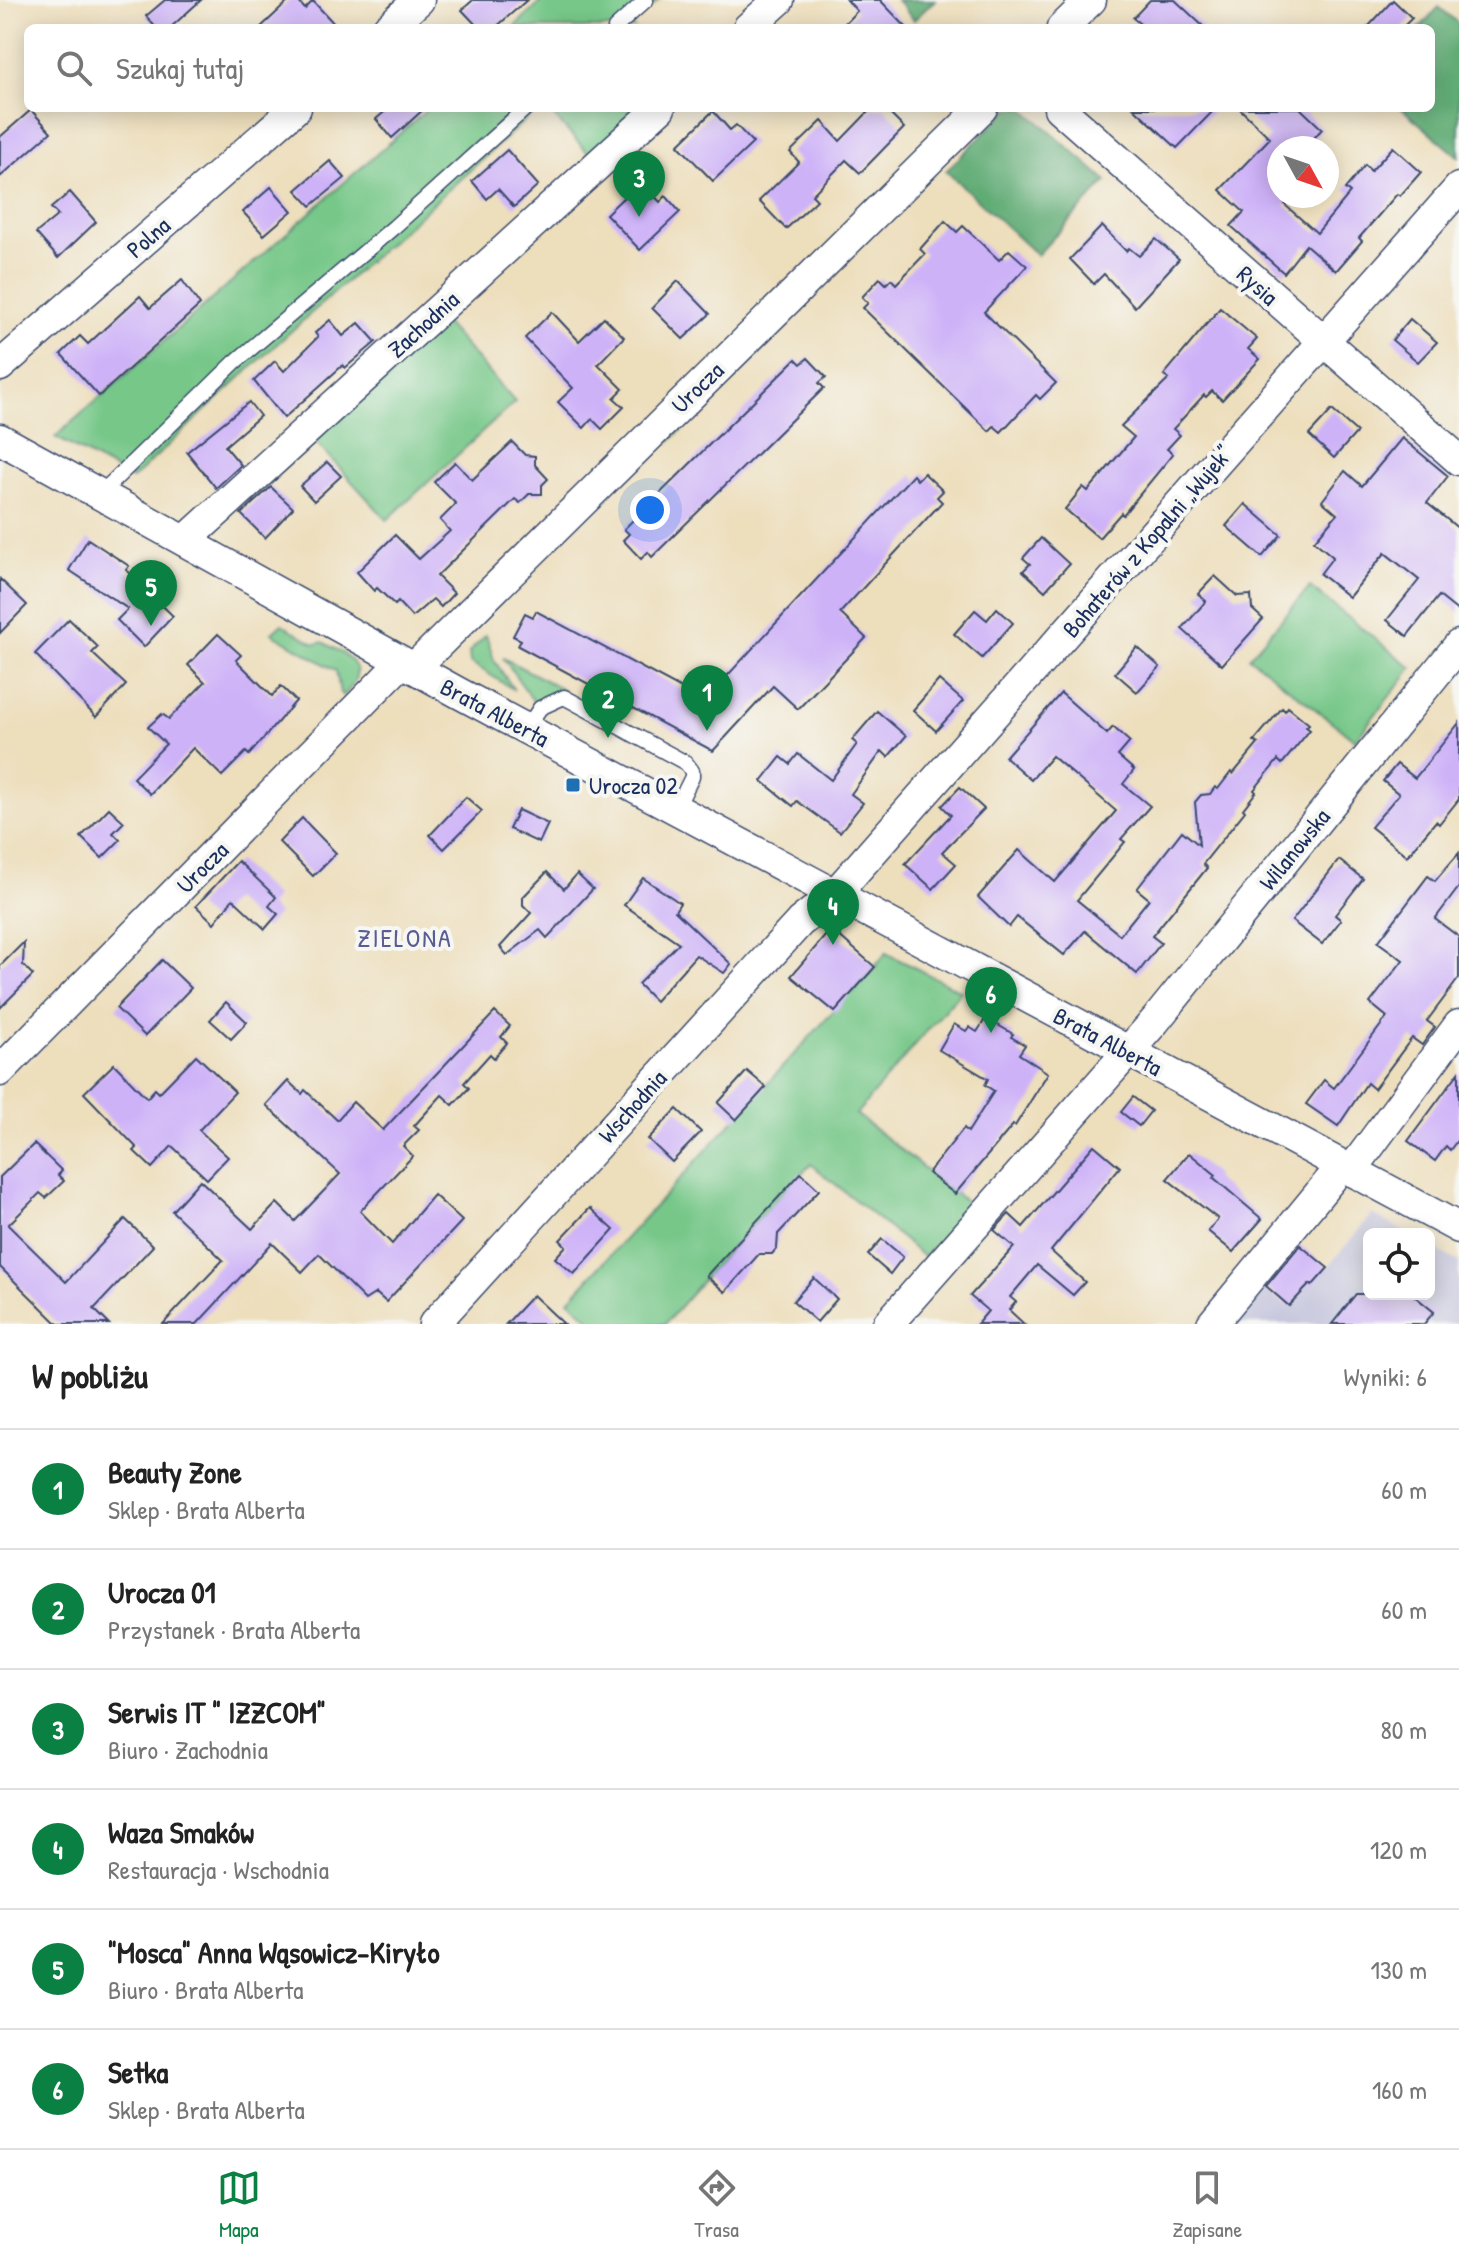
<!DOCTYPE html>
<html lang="pl">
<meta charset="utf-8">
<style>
body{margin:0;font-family:"Patrick Hand",sans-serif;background:#f6f6f6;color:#222}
.controls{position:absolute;right:24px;bottom:24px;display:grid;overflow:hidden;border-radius:12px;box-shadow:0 4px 20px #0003}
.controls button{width:72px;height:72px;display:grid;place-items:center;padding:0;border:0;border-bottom:2px solid #e0e0e0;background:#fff;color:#222;font:40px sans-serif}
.compass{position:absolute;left:1267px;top:136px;width:72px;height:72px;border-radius:50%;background:#fff;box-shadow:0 4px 20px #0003;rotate:130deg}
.you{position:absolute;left:650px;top:510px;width:28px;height:28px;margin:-20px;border:6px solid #fff;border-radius:50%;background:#1a73e8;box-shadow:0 0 0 12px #1a73e833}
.badge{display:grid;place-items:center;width:52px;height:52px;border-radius:50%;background:#0b8043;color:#fff;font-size:26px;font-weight:700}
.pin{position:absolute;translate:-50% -66px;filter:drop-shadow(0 2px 4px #0008)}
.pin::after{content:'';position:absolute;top:42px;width:28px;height:24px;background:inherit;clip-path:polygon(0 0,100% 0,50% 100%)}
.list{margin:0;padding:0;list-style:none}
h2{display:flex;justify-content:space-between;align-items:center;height:104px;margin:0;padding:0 32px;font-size:34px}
h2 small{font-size:26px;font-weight:400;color:#767676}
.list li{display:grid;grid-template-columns:52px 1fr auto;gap:24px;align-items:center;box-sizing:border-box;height:120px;padding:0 32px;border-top:2px solid #e0e0e0}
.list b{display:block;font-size:30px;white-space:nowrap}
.list p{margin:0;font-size:26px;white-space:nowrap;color:#767676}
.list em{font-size:26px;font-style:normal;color:#767676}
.icon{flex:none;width:44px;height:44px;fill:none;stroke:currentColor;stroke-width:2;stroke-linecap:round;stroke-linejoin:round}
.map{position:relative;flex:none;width:1459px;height:1324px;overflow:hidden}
.search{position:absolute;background:#fff;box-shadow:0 4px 20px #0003;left:24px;right:24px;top:24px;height:88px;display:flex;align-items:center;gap:20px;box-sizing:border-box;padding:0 28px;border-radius:12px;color:#767676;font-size:30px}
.sheet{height:824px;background:#fff}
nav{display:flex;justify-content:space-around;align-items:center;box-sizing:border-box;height:112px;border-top:2px solid #e0e0e0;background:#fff;font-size:22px;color:#767676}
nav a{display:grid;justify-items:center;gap:4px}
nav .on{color:#0b8043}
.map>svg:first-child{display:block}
</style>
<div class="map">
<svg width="1459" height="1324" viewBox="0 0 1459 1324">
<rect width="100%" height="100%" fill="#f6f6f2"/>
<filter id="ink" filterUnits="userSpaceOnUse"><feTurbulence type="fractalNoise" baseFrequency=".0125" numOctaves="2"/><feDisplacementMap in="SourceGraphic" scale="16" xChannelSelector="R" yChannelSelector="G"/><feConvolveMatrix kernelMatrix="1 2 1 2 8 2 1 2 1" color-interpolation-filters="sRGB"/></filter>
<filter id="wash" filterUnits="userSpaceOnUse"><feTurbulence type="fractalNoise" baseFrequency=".006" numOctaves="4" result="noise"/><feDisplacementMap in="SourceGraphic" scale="32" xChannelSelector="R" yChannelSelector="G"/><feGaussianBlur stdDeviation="1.8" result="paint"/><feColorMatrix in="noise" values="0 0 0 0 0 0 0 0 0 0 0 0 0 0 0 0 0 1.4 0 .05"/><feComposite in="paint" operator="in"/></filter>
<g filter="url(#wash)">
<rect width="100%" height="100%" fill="#eddebc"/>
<polygon fill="#c2c2dc" points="1372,1214 1408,1234 1369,1234 1369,1294 1429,1294 1429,1246 1459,1262 1459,1324 1220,1324 1256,1281 1288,1307 1310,1284 1313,1285"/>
<g fill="#76c788" stroke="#487b73" stroke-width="2">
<polygon points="543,0 659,0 631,25 634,28 513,28"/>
<polygon points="429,108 539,108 269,351 132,479 55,437"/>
<polygon points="546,108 648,108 593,158"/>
<polygon points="443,321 515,402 387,520 313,439"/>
<polygon points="787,321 790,323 670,441 669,429"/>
<polygon points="1310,587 1412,668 1355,740 1249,657"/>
<path d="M282 624 315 644 323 642C348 657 373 666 343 696L340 693 336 671 272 633Z"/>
<polygon points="486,635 494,660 514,690 470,662 469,652"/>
<polygon points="503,658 564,690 539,709"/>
<polygon points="886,953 961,991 856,1114 970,1205 924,1257 811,1164 720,1260 665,1324 595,1324 569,1300 852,991 854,992"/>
</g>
<g fill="#60ac74" stroke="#3e6e69" stroke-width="2">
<polygon points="896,0 935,0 914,20"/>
<polygon points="1439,7 1459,24 1459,157 1401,108 1431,108 1431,28 1419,28"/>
<polygon points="1009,108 1023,108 1107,181 1037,255 946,171"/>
</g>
<g id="blocks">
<g fill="#ceb2f8">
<polygon points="165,0 201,0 170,28 156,28 146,16"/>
<polygon points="290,0 297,0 305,9 313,1 338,28 260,28"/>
<polygon points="473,0 527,0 495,28 479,28 462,10"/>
<polygon points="847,0 880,0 907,28 840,28 857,11"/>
<polygon points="1150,0 1175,0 1205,28 1145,28 1133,18"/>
<polygon points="1393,0 1412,18 1402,28 1367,28"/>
<polygon points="389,108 425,108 392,138 376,119"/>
<polygon points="872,108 884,108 904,128 860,173 846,160 812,195 817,200 786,229 759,201 799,162 790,152 822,121 840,141"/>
<polygon points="1134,108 1216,108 1177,148"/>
<polygon points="1239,108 1300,108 1322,129 1305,148 1279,148 1279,196 1294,196 1285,205 1317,233 1350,193 1345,189 1365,165 1371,171 1393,147 1421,172 1400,196 1397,194 1359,238 1362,241 1336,271 1306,245 1284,273 1231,226 1244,212 1220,190 1270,138"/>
<polygon points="31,110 51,132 0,177 0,137"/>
<polygon points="713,111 730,130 736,125 753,143 713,181 678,145"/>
<polygon points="507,150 538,185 514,207 498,189 487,199 472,181"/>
<polygon points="330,161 345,178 311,206 296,190"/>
<polygon points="641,181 660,202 666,196 680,212 640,250 606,214"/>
<polygon points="271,187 292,211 264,235 243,212"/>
<polygon points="70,192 96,222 58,258 36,233 58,215 51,208"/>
<polygon points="945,221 957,232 963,226 999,260 1009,250 1027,266 984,312 1056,383 1040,399 1036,395 1001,432 994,426 989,431 863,308 868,303 862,297 880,278 886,284 891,279 896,284 925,254 920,249"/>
<polygon points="1102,226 1126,251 1129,248 1139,256 1156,239 1179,259 1135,307 1104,274 1094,284 1070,259"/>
<polygon points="182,280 200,305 99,396 61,354 80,336 88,344 140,296 150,308"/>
<polygon points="678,281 710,314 683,339 652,308"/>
<polygon points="1220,308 1257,339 1248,349 1260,359 1222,400 1212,391 1206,397 1204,395 1173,429 1180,435 1167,449 1173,454 1123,515 1121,513 1099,538 1065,509 1083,487 1088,491 1134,437 1121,426 1169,379 1164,375"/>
<polygon points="552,312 579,341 604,317 624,337 598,364 623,389 614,398 624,407 602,429 592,419 584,428 558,402 573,388 525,338"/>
<polygon points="1410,319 1437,342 1418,362 1392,340"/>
<polygon points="330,320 343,336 359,323 376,342 345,368 343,365 284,418 254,381 275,361 284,371 318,337 315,333"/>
<polygon points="808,358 826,377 819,383 824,388 652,557 648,552 641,559 623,540 629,534 624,529 796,359 801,364"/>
<polygon points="249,402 260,416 225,446 241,465 216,488 187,452"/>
<polygon points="1332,410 1357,432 1334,458 1309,435"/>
<polygon points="1402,438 1448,476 1427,503 1459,529 1459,612 1439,596 1407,636 1387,620 1419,580 1385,553 1349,597 1320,574 1333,557 1314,541 1337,514 1322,501 1345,471 1362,486"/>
<polygon points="512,442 525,455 535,456 535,465 548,479 542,485 542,494 529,494 520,503 515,499 437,576 454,593 441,607 433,599 412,617 398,602 395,605 377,588 374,591 357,572 395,535 419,559 450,531 440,520 456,504 434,482 455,462 472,480"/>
<polygon points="327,462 341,476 314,501 300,486"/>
<polygon points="924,473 943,491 937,497 942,502 840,613 866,638 798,709 773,686 713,751 518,646 521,640 513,636 525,613 533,617 536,611 704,701 913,475 917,480"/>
<polygon points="271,487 293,508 265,538 241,514"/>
<polygon points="1245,504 1281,535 1262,557 1226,526"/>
<polygon points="1041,538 1069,564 1045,591 1023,571 1030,564 1023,558"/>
<polygon points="88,539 129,566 126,570 173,616 144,647 117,620 128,609 69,570"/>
<polygon points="1215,576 1237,596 1251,595 1252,609 1263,619 1222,665 1182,629 1206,601 1198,594"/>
<polygon points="0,579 27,605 0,633"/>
<polygon points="997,608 1013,623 982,658 954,634 975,610 987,620"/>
<polygon points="69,619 98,647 92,653 126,685 96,717 35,654"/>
<polygon points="218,634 241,655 236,660 272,696 281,686 296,701 249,755 246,752 222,776 193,748 150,794 133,778 166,744 148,727 162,714 169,719 205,682 188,665"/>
<polygon points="1137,647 1160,667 1137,692 1115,673"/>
<polygon points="939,680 963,701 936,731 913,710"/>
<polygon points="1061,693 1107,734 1113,727 1130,742 1118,756 1134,770 1123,784 1150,806 1121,839 1125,842 1077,900 1120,935 1149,899 1137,889 1182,831 1199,845 1195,802 1201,795 1210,794 1215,787 1218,789 1231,772 1233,774 1258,744 1254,741 1282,708 1285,711 1288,707 1309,724 1306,727 1310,730 1282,764 1278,760 1254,790 1256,792 1243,809 1245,811 1203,864 1207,868 1152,936 1161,943 1137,974 1085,931 1064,955 1017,917 1009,927 978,897 1019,850 1055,882 1116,811 1052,756 1031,780 1005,757"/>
<polygon points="877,711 906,736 888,757 882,751 851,794 863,803 840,832 797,801 793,806 762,781 781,757 790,764 798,754 831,780 857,744 852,740"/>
<polygon points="1459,723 1459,799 1439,824 1436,821 1407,856 1371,827 1399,794 1383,781 1397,764 1415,778"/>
<polygon points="960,787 984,809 942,852 956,864 933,889 905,864 951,815 942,806"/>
<polygon points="466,797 482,811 444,849 430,835"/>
<polygon points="109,808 124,822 113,833 120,840 102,858 81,837"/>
<polygon points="518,810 548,824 539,843 509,829"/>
<polygon points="302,818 336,853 313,876 279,842"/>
<polygon points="1459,853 1459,887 1435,919 1459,937 1459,978 1427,1021 1435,1027 1422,1045 1412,1038 1374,1089 1367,1083 1338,1126 1306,1104 1324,1080 1334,1088 1387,1017 1370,1003 1403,960 1378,942 1428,876 1435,881"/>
<polygon points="1339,860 1363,879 1335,915 1341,920 1322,944 1292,921"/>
<polygon points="238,861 276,897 269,906 278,914 265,929 233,899 214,923 196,906"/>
<polygon points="547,872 564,889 577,874 593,889 547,938 540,930 507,955 500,947 531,913 523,905 523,897"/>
<polygon points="643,878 680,903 675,911 731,964 724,973 696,955 655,1001 638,984 679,943 624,905"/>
<polygon points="837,934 875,967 835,1012 791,976 826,935"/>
<polygon points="24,942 23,965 33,975 0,1008 0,966"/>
<polygon points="162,960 191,988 145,1036 116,1008"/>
<polygon points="226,1002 247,1022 231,1039 210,1020"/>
<polygon points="495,1012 510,1026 501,1037 507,1043 494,1058 490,1054 464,1083 469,1088 453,1105 442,1095 414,1126 419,1130 403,1146 413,1156 360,1211 392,1244 434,1195 462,1221 386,1302 376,1293 365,1300 319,1254 302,1272 272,1243 197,1324 163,1324 223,1260 172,1211 200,1180 252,1229 277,1203 295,1221 340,1174 266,1105 288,1081 302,1094 305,1090 337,1120 353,1102 383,1130"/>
<polygon points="986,1018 1013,1034 1011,1037 1025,1045 1019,1054 1048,1073 1015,1126 1013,1125 955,1194 928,1173 964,1128 968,1132 994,1091 985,1085 988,1079 939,1050 954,1024 966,1031 969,1027 977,1032"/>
<polygon points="196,1055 235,1092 199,1130 228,1157 207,1179 172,1146 152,1168 134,1151 137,1148 84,1093 114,1064 147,1098 155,1089 159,1093"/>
<polygon points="747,1071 766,1087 736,1120 718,1103"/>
<polygon points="1459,1072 1459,1138 1450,1150 1446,1146 1435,1161 1408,1141"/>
<polygon points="1133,1097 1151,1111 1139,1126 1121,1112"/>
<polygon points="677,1109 701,1132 672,1162 648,1139"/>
<polygon points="34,1144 62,1171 58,1175 64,1181 46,1198 40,1193 8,1225 66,1282 125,1219 153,1246 94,1309 109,1324 58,1324 0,1267 0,1177"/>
<polygon points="1094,1145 1120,1167 1051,1251 1085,1282 1073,1295 1037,1265 1010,1297 1016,1302 1009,1310 1024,1324 977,1324 988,1311 970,1296 1014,1247 994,1230 1009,1214 1023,1227"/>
<polygon points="1189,1153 1216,1175 1214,1178 1262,1219 1233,1252 1208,1231 1218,1219 1167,1179"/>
<polygon points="801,1173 819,1190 778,1234 777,1248 772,1254 759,1254 725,1292 706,1276"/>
<polygon points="590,1208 614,1230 574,1274 555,1258 566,1246 560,1240"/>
<polygon points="882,1239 903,1257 890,1274 868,1255"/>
<polygon points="1300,1245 1328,1268 1312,1286 1310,1284 1289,1306 1266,1286"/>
<polygon points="814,1278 837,1299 817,1322 793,1301"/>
<polygon points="1356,1294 1412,1294 1434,1312 1424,1324 1332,1324"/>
<polygon points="533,1295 564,1324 506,1324"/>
</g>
</g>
</g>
<g filter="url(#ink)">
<use href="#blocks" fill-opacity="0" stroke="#3a496c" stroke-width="2"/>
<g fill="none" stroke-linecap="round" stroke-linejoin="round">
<g stroke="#3a496c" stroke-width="17">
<g id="service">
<polyline points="615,28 646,0"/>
<polyline points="100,494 235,362 394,227 526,108"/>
<polyline points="527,728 540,708 564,697 686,763 692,771 692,777 676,809"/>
</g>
</g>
<g stroke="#3a496c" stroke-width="33">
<g id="minor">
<polyline points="388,28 419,0"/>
<polyline points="748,28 779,0"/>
<polyline points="1062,28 1091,0"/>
<polyline points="1059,108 1459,460"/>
<polyline points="0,366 296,108"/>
<polyline points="0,439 457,692 1459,1228"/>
<polyline points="185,541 660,108"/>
<polyline points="414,668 982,108"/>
<polyline points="0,1071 402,662"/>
<polyline points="1351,1171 1459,1025"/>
<polyline points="434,1324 800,922 835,894 1459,188"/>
<polyline points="888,1324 1155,1021 1459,645"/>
<polyline points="1212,1324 1342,1166"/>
</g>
</g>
<use href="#service" stroke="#fff" stroke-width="14"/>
<use href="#minor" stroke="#fff" stroke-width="30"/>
</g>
</g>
<rect fill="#1f6fb2" stroke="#f6f6f2" stroke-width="3" x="565" y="777" width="16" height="16" rx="4"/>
<g text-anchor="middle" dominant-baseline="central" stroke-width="8" stroke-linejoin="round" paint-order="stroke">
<g font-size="24" fill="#1b2f5e" stroke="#f6f6f2">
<text transform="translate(148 237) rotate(-41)">Polna</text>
<text transform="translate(1258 285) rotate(42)">Rysia</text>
<text transform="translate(423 324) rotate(-42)">Zachodnia</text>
<text transform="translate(697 387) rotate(-44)">Urocza</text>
<text transform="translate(1147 541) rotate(-49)">Bohaterów z Kopalni „Wujek”</text>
<text transform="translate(495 712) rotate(28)">Brata Alberta</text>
<text transform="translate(1294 849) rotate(-51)">Wilanowska</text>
<text transform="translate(202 867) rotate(-45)">Urocza</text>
<text transform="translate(1108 1041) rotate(28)">Brata Alberta</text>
<text transform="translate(632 1106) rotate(-48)">Wschodnia</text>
</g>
<g font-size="24" fill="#1b2f5e" stroke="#f6f6f2" text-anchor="start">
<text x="589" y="785">Urocza 02</text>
</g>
<g font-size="26" letter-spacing="2" fill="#5a5d94" stroke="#f6f6f2">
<text x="405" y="937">ZIELONA</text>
</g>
</g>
</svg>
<div class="controls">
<button><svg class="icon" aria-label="locate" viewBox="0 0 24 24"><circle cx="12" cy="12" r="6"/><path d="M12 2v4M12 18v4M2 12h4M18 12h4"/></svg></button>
</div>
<svg class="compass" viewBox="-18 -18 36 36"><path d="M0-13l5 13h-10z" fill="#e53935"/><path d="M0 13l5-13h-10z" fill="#767676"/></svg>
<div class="you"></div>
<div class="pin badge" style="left:707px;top:731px">1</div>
<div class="pin badge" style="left:608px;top:738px">2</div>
<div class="pin badge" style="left:639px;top:217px">3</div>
<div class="pin badge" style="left:833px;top:945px">4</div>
<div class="pin badge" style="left:151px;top:626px">5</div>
<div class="pin badge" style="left:991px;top:1033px">6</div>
<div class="search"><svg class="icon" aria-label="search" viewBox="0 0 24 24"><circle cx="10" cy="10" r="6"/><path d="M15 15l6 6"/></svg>Szukaj tutaj</div>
</div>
<section class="sheet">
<h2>W pobliżu<small>Wyniki: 6</small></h2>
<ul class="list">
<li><span class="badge">1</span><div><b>Beauty Zone</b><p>Sklep · Brata Alberta</p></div><em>60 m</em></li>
<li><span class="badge">2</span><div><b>Urocza 01</b><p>Przystanek · Brata Alberta</p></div><em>60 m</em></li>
<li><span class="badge">3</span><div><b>Serwis IT &quot; IZZCOM&quot;</b><p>Biuro · Zachodnia</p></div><em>80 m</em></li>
<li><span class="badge">4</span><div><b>Waza Smaków</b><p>Restauracja · Wschodnia</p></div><em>120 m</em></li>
<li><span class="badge">5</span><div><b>&quot;Mosca&quot; Anna Wąsowicz-Kiryło</b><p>Biuro · Brata Alberta</p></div><em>130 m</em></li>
<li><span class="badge">6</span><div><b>Setka</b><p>Sklep · Brata Alberta</p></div><em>160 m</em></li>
</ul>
</section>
<nav>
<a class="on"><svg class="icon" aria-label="map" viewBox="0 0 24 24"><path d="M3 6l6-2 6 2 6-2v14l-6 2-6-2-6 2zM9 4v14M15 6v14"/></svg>Mapa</a>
<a><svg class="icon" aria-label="directions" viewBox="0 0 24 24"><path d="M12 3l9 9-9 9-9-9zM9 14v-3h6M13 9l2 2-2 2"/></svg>Trasa</a>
<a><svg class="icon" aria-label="saved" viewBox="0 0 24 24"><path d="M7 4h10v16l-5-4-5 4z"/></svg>Zapisane</a>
</nav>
